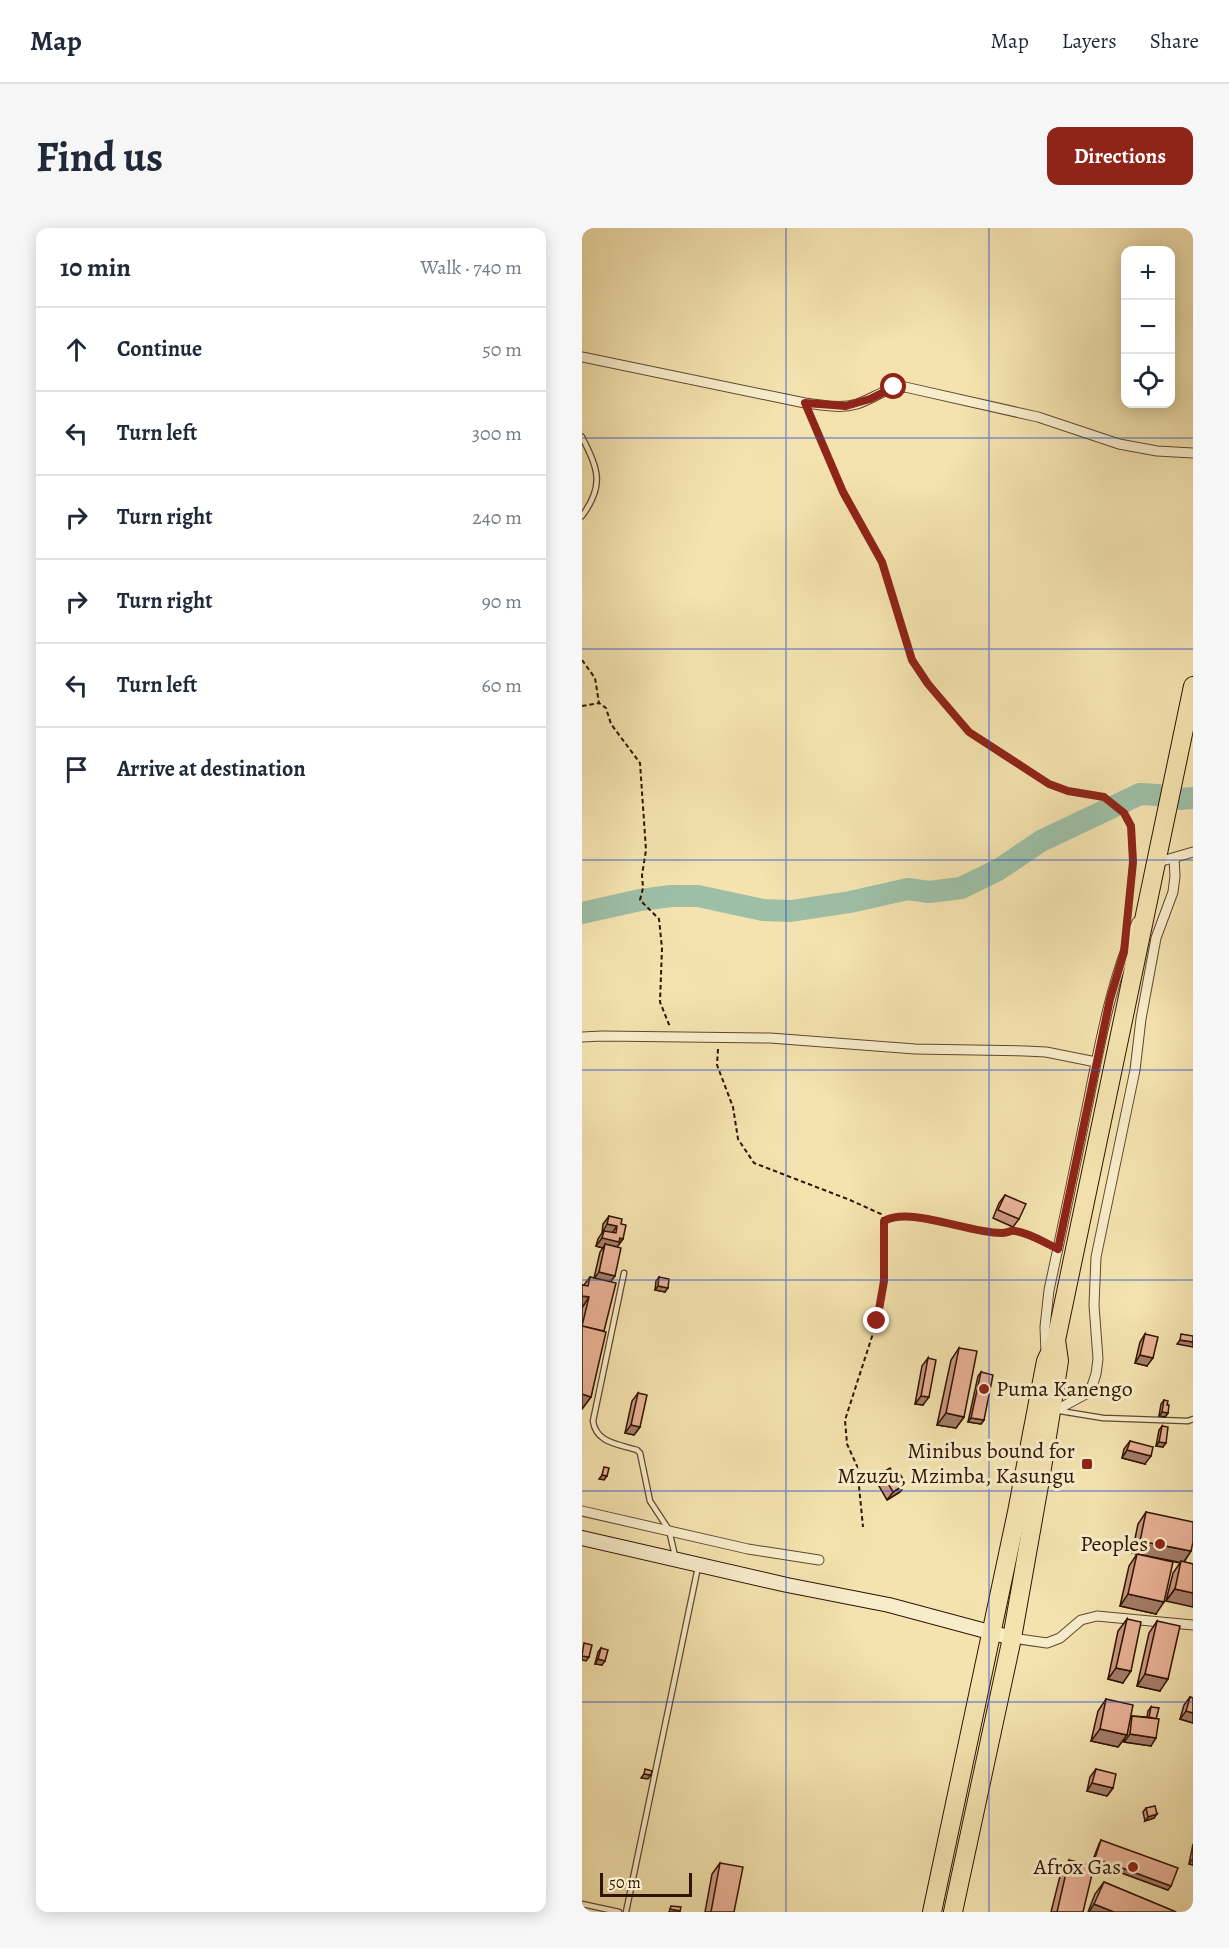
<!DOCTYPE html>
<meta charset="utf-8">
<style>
body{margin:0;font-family:Alegreya,serif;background:#f6f6f7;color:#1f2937}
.controls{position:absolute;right:18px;top:18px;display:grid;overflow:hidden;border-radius:12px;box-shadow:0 3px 15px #0003}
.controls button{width:54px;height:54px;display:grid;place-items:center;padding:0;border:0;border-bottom:2px solid #e0e1e3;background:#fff;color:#1f2937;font:30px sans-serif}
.scale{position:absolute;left:18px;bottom:15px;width:92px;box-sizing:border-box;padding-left:6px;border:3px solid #301300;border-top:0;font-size:16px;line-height:21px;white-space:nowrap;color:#301300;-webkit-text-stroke:4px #f8edcb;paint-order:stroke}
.stop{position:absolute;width:18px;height:18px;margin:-14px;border:4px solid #8f2418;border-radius:50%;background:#fff}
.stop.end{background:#8f2418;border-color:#fff;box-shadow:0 2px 6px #0008}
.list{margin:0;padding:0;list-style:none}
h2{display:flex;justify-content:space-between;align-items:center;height:78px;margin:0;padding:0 24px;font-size:26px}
h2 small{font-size:20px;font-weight:400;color:#747a83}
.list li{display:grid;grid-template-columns:39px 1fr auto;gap:18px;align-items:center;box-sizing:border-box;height:84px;padding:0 24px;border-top:2px solid #e0e1e3}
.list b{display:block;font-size:22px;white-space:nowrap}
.list em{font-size:20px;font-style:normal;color:#747a83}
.icon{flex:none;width:33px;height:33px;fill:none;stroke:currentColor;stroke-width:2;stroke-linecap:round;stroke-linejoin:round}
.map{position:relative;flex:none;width:611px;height:1684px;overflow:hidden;border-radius:12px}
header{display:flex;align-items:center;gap:36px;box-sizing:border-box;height:84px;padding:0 30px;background:#fff;border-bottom:2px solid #e0e1e3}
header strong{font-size:28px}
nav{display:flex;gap:33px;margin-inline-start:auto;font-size:21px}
.intro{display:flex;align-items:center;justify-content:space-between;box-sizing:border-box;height:144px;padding:0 36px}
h1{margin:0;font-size:42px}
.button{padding:15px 27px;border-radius:12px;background:#8f2418;color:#fff;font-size:21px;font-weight:700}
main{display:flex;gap:36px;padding:0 36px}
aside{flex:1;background:#fff;border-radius:12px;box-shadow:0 3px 15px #0003}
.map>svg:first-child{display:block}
</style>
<header>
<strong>Map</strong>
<nav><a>Map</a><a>Layers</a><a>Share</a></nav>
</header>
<div class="intro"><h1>Find us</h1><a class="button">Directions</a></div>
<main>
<aside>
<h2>10 min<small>Walk · 740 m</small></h2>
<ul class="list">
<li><svg class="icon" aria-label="ahead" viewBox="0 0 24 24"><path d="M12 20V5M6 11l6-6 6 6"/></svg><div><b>Continue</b></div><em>50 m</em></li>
<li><svg class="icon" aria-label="left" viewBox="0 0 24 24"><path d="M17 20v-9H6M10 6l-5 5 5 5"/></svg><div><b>Turn left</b></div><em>300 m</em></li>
<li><svg class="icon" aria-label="right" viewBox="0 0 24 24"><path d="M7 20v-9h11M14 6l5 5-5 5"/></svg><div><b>Turn right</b></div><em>240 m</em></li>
<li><svg class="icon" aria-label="right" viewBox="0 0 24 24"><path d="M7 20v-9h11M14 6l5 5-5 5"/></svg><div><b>Turn right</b></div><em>90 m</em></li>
<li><svg class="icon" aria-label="left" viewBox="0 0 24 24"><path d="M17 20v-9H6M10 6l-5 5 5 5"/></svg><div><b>Turn left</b></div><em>60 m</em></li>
<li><svg class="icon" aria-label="arrive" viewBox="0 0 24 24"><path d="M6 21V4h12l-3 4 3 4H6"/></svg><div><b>Arrive at destination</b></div></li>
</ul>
</aside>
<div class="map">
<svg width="611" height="1684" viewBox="0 0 611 1684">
<rect width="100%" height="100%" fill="#f4e3af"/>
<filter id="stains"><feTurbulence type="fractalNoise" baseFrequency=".00333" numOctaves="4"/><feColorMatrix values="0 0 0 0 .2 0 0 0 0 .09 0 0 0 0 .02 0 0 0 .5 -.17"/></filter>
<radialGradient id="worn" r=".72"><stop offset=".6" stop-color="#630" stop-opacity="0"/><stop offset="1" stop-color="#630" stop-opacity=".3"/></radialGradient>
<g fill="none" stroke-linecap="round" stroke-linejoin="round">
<g stroke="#9dbfa6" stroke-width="22">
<polyline points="598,571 611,570"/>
<polyline points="0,685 58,672 89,668 116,668 181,682 209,683 268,674 326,661 347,664 379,660 416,642 459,613 558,566 576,567"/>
</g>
<g stroke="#61472c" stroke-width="7">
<g id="lane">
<path d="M0 209C16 241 23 257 0 288"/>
<path d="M42 1045 11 1193C14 1215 36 1216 55 1222L58 1225 68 1273 87 1302 93 1328"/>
<polyline points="478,1183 521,1190 606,1193 611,1191"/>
<polyline points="0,1676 37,1684"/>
<polyline points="44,1684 116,1339"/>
</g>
</g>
<g stroke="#61472c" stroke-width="11">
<g id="street">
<path d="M0 129 223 175C240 177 258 181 275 176 293 170 304 159 323 159L456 189 537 216 575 223 611 225"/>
<polyline points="573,635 611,624"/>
<polyline points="0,809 20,808 188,810 333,821 443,823 464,824 514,834"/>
<path d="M464 1125 463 1099 467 1062C481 998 494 934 507 870 519 810 530 750 555 694"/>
<polyline points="469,1185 502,1167 510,1158 514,1146 516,1131 512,1077 514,1029 553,842 559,791 574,710 591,664 593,648 592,630"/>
<polyline points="0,1283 166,1321 237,1332"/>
<polyline points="430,1410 465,1415 478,1410 499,1392 515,1388 611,1397"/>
</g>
</g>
<g stroke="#301300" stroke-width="16">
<polyline id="secondary" points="0,1310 205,1357 307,1377 430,1410"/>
</g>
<g stroke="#301300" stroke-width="20">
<g id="highway">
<polyline points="350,1684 435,1284 464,1133 474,1112 611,458"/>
<polyline points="371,1684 430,1410 459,1246 477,1133 474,1112"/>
</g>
</g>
<g stroke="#301300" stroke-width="2" stroke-dasharray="4.5 3" stroke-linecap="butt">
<polyline points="228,186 261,264 300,334 330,432 346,456 387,504 467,556 486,563 522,569 542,585 549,598 551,611 551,634 544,691"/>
<polyline points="0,432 13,450 17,475 24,480 29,496 58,535 64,622 60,647 61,660 58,672 77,691 80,720 78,774 88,799"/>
<polyline points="0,478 17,475"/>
<polyline points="136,821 135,837 151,879 156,911 172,935 268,972 299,986 302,993 302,1053 295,1093 263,1192 265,1216 275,1238 281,1299"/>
<path d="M302 993C327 979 389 1006 420 1005 425 1005 429 1003 433 1003 445 1005 457 1012 467 1017"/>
</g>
<use href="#lane" stroke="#f8edcb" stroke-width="4.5"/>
<use href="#street" stroke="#f8edcb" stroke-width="9"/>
<use href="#secondary" stroke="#f8edcb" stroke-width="14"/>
<use href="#highway" stroke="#f4e3af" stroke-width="18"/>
</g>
<g fill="#c99982" stroke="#301300" stroke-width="1.5">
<polygon points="423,967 437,991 431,999 411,990 417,975"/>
<polygon points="27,988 39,996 41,1011 35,1019 29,1054 22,1103 9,1169 0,1181 0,1057 2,1057 8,1049 12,1050 18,1024 21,1020 14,1018 16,1011 20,1005 21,996"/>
<polygon points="77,1049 83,1064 73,1062 74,1053"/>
<polygon points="563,1106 565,1138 553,1135 558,1114"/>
<polygon points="377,1120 382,1189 374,1200 355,1197 369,1132"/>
<polygon points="346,1130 341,1177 333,1176 340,1138"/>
<polygon points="399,1144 402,1192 399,1196 386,1194 396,1148"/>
<polygon points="56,1165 58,1199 52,1207 43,1205 50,1173"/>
<polygon points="582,1172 585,1177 586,1185 583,1189 577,1188 579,1176"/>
<polygon points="580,1198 581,1219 574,1218 577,1202"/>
<polygon points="548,1213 563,1236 540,1230 542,1221"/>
<polygon points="300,1245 314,1249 324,1256 318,1264 305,1272 294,1253"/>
<polygon points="564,1284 609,1323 602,1334 611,1336 584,1373 591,1345 598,1335 550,1325 556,1296"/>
<polygon points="555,1326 574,1386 538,1378 547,1338"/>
<polygon points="545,1391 541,1455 526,1451 536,1403"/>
<polygon points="575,1393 578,1463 555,1458 567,1405"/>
<polygon points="19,1420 20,1437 13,1436 16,1424"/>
<polygon points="608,1469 611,1470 611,1495 598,1491 602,1477"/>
<polygon points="524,1471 549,1490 550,1488 565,1489 566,1483 569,1479 569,1518 542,1514 542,1511 536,1519 509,1513 516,1483"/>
<polygon points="514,1541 531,1560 525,1568 505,1563 508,1549"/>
<polygon points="564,1580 572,1590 563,1593 561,1584"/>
<polygon points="519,1612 586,1662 510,1634 517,1616"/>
<polygon points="611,1616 611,1637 607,1636"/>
<polygon points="487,1632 501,1684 469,1684 479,1644"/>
<polygon points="138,1635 152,1684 123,1684 130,1646"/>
<polygon points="522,1654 594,1684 506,1684 513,1666"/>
</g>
<g fill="#a47d6a" stroke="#301300" stroke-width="1.5">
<polygon points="25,996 35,998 29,1007 22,1003 20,1005"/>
<polygon points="20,1010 38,1010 41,1011 35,1019 23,1016 21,1020 14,1018"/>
<polygon points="17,1044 33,1048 27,1056 11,1052"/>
<polygon points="76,1058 86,1060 83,1064 73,1062"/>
<polygon points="0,1068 7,1069 0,1080"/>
<polygon points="598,1112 611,1114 611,1119 595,1116"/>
<polygon points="558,1127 571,1130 565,1138 553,1135"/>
<polygon points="0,1166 9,1169 0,1181"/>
<polygon points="339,1168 347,1169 341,1177 333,1176"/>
<polygon points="580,1184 586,1185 583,1189 577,1188"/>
<polygon points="364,1185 382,1189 374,1200 355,1197"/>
<polygon points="389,1190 402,1192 399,1196 386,1194"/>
<polygon points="49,1197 58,1199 52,1207 43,1205"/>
<polygon points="577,1214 584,1215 581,1219 574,1218"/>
<polygon points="545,1222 569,1228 563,1236 540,1230"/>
<polygon points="20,1247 25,1248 22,1252 17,1251"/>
<polygon points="324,1256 318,1264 305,1272 311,1264"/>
<polygon points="558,1313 609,1323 601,1335 550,1325"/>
<polygon points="593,1361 611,1365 611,1379 584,1373"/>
<polygon points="546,1366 582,1374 574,1386 538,1378"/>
<polygon points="0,1428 7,1429 4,1433 0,1432"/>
<polygon points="16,1431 23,1433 20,1437 13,1436"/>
<polygon points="534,1440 549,1443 541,1455 526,1451"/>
<polygon points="563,1446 586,1451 578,1463 555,1458"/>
<polygon points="604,1483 611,1485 611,1495 598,1491"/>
<polygon points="518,1501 545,1507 536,1519 509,1513"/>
<polygon points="548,1506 574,1510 569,1518 542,1514"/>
<polygon points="62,1546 69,1547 66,1551 59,1550"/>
<polygon points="510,1555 531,1560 525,1568 505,1563"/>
<polygon points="575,1586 572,1590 563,1593 566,1589"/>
<polygon points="513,1630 589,1658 586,1662 510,1634"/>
<polygon points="611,1630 611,1637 607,1636"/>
<polygon points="512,1676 532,1684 507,1684"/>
<polygon points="88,1681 98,1683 98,1684 87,1684"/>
</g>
<g fill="#eab297" stroke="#301300" stroke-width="1.5">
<polygon points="423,967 444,976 437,991 416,982"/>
<polygon points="27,988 40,991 39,996 44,997 41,1011 38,1010 37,1014 20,1010 22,1003 34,1005 35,998 25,996"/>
<polygon points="23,1016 39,1020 33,1048 17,1044"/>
<polygon points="8,1049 34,1055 22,1103 0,1098 7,1069 0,1068 0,1057 6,1058"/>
<polygon points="77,1049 87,1051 86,1060 76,1058"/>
<polygon points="0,1098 24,1104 9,1169 0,1166"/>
<polygon points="563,1106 576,1109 571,1130 558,1127"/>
<polygon points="599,1106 611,1108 611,1114 598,1112"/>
<polygon points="377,1120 395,1123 382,1189 364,1185"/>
<polygon points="346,1130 354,1132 347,1169 339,1168"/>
<polygon points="399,1144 411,1147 402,1192 389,1190"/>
<polygon points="56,1165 65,1167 58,1199 49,1197"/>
<polygon points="582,1172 586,1173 585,1177 587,1177 586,1185 580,1184"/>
<polygon points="580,1198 586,1199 584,1215 577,1214"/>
<polygon points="548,1213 571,1219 569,1228 545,1222"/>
<polygon points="22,1239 27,1240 25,1248 20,1247"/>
<polygon points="308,1240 314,1249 318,1246 324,1256 311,1264 300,1245"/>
<polygon points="564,1284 611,1294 611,1314 609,1323 558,1313"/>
<polygon points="555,1326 591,1334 582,1374 546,1366"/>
<polygon points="599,1333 611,1336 611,1365 593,1361"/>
<polygon points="545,1391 559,1394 549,1443 534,1440"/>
<polygon points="575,1393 598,1398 586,1451 563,1446"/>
<polygon points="2,1415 10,1417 7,1429 0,1428"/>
<polygon points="19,1420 26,1422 23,1433 16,1431"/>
<polygon points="608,1469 611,1470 611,1485 604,1483"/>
<polygon points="524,1471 551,1477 545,1507 518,1501"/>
<polygon points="569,1479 577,1480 574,1491 567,1489"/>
<polygon points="550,1488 577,1491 574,1510 548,1506"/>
<polygon points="63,1541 70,1543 69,1547 62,1546"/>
<polygon points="514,1541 534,1546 531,1560 510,1555"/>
<polygon points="573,1578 575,1586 566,1589 564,1580"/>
<polygon points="519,1612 596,1640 589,1658 513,1630"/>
<polygon points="487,1632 512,1638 501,1684 475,1684"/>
<polygon points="138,1635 161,1639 152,1684 129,1684"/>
<polygon points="522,1654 594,1684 532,1684 512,1676"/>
<polygon points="89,1678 99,1679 98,1683 88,1681"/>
</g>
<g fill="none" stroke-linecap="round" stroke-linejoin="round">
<path stroke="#8f2418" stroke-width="8" d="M295 1093 302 1053V993C329 978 388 1006 420 1005 425 1005 429 1002 433 1003 448 1005 463 1015 476 1021L528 771 542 724 551 634 549 598 542 585 522 569 486 563 467 556 387 504 346 456 330 432 300 334 261 264 223 175 264 178 288 171 312 159"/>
</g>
<path fill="none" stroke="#1d4ed8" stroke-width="1.5" stroke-opacity="0.55" d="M204 0V1684M407 0V1684M0 210H611M0 421H611M0 632H611M0 842H611M0 1052H611M0 1263H611M0 1474H611"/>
<g fill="#8f2418" stroke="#f8edcb" stroke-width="2">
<circle cx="402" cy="1161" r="6"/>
<rect x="499" y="1230" width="12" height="12" rx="3"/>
<circle cx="578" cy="1316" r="6"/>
<circle cx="551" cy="1639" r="6"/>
</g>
<g text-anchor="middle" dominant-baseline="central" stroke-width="6" stroke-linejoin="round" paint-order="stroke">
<g font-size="22" fill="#301300" stroke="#f8edcb" text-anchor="end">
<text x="414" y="1161" text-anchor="start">Puma Kanengo</text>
<text x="493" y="1223">Minibus bound for<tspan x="493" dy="25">Mzuzu, Mzimba, Kasungu</tspan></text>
<text x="566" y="1316">Peoples</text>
<text x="539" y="1639">Afrox Gas</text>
</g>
</g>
<rect width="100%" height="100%" filter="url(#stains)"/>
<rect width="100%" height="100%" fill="url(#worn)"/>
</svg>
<div class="controls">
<button>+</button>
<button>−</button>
<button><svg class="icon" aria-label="locate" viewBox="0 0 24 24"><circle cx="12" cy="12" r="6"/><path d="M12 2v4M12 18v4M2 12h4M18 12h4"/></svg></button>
</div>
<div class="scale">50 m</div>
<div class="stop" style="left:312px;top:159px"></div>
<div class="stop end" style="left:295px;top:1093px"></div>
</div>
</main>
